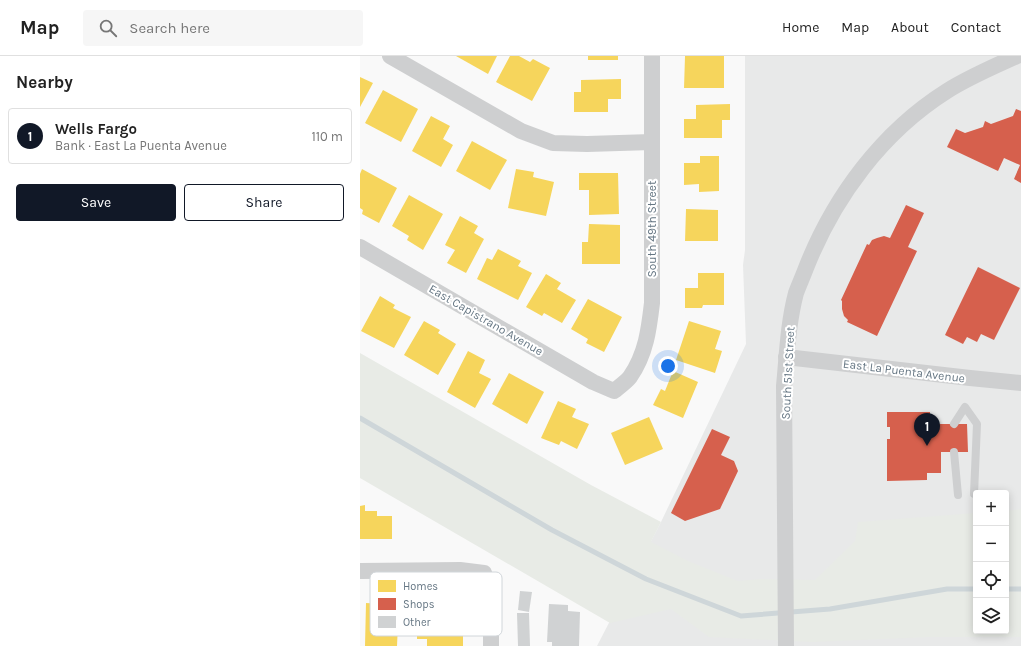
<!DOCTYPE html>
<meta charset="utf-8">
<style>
body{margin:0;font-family:Karla,sans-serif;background:#f6f6f6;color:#222}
.controls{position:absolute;right:12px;bottom:12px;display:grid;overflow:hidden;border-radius:4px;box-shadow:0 2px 10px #0003}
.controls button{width:36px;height:36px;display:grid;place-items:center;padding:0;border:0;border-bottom:1px solid #e0e0e0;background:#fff;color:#222;font:20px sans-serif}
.you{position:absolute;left:308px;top:310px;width:14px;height:14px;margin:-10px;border:3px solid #fff;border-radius:50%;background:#1a73e8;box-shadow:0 0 0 6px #1a73e833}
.badge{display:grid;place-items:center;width:26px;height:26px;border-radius:50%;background:#111827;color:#fff;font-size:13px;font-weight:700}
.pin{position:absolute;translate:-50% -33px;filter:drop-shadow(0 1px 2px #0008)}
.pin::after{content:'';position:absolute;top:21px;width:14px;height:12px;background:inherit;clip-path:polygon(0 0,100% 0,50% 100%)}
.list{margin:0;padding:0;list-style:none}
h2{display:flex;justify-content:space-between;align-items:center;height:52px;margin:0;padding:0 16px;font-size:17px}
h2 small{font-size:13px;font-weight:400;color:#767676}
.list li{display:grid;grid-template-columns:26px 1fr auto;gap:12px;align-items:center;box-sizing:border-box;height:56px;margin:0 8px 8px;padding:0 8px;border:1px solid #e0e0e0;border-radius:4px}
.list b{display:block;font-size:15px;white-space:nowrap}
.list p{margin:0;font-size:13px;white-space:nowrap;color:#767676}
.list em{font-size:13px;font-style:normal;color:#767676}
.actions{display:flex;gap:8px;padding:12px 16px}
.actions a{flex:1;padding:9px 0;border:1px solid #111827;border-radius:4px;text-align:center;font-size:14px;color:#111827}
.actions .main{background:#111827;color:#fff}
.icon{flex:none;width:22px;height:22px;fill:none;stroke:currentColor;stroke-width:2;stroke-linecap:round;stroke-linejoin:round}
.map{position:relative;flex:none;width:661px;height:590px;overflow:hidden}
header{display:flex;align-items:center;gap:24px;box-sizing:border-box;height:56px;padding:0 20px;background:#fff;border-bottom:1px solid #e0e0e0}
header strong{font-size:19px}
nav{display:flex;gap:22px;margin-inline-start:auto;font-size:14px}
.search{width:280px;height:36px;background:#f6f6f6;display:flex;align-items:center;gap:10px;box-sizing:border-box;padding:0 14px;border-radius:4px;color:#767676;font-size:15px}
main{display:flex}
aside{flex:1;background:#fff}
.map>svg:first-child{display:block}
</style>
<header>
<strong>Map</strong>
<div class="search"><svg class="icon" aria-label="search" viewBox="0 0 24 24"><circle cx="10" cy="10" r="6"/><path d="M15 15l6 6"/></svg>Search here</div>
<nav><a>Home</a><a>Map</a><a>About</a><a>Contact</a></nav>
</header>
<main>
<aside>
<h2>Nearby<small></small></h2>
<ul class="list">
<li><span class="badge">1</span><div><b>Wells Fargo</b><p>Bank · East La Puenta Avenue</p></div><em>110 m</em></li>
</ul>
<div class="actions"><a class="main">Save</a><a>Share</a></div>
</aside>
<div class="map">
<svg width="661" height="590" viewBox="0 0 661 590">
<rect width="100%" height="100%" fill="#f9f9f9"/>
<path fill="#e8e9e9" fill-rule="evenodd" d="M385 0H661V590H237L301 466 386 288 383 209 385 194ZM616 437H646V575H616Z"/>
<polygon fill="#e8ebe6" points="0,297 231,429 301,466 291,486 328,505 378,525 399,523 455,524 495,485 498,466 616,457 616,575 646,575 646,455 661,453 661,581 570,581 452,586 349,581 311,553 250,567 0,422"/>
<g fill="#f6d55c">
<polygon points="96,0 137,0 128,18"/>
<polygon points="150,0 159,0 170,6 173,3 190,12 172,45 136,26"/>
<rect x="228" y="0" width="30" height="4"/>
<polygon points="325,0 364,0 364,32 324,32"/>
<polygon points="0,21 13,27 0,51"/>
<polygon points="261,23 261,43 248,43 248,56 214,56 214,36 221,36 221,24"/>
<polygon points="23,34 58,53 41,86 5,67"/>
<polygon points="370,48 370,64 362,64 362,82 324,82 324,63 336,63 336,49"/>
<polygon points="71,60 90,70 83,83 93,89 81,111 52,95"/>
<polygon points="112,85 147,104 130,134 96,115"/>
<polygon points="340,100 359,100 359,135 339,136 339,128 324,129 324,107 340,107"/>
<polygon points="2,113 37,132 19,167 2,158 3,154 0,152 0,118"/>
<polygon points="156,113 174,116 173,121 194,126 186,160 148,152"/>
<polygon points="219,117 258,117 259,158 229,159 229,134 219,134"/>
<polygon points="49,139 83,158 63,194 47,184 49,180 32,170"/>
<polygon points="326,153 358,154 358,185 325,185"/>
<polygon points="100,160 118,170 114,177 124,183 106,217 87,207 95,194 85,189"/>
<polygon points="229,168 260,169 260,208 222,208 222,186 228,186"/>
<polygon points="138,193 161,205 158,210 172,217 158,244 117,223 127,202 132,204"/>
<polygon points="338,217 364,217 364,249 343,249 342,252 325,252 325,232 338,232"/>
<polygon points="186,218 201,227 197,233 216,244 202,267 184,257 182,260 166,251"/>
<polygon points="20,240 35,249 33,252 51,261 34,292 1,275"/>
<polygon points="228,243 262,261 244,296 226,287 228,283 211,273"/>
<polygon points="64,265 80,274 78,277 96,288 78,319 44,299"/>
<polygon points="329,265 361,275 355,293 362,295 355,317 316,304"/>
<polygon points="108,295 125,304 119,317 131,323 115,352 87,336"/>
<polygon points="313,315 338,326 323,362 293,349 301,333 305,335"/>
<polygon points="149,317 184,336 167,368 132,348"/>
<polygon points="198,345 216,353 212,361 229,368 217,393 201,385 199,389 181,382"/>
<polygon points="289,361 303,393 265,409 251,377"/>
<polygon points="5,449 5,455 17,455 17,460 32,460 32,483 0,483 0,450"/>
<polygon points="78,545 78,550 103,550 103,590 67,590 67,583 57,583 57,546"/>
<polygon points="6,547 22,548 22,556 28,557 28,568 38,568 37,590 5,590"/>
</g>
<g fill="#d6604d">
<polygon points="656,53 661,55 661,127 654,123 660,109 644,102 638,115 587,91 596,73 605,77 623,71 625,65 631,68 653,60"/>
<polygon points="546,149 564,157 548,191 557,195 517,280 487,266 488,264 484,260 482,253 482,245 481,244 507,188 509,189 512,184 517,182 524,180 530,182"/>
<polygon points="618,211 660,232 634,284 621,278 617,286 607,281 603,288 585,279"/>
<polygon points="527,356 570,356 570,368 607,368 608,396 581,396 581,417 567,417 567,424 527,425 527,383 530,383 530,371 527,371"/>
<polygon points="352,373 370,381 361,399 374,405 378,415 360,453 325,465 311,457"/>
</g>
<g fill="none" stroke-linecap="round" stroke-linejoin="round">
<g stroke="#ced6d9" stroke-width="5">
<polyline points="0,362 192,474 286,523 381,560 470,553 587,533 616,533"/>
<polyline points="646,533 661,533"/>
</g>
</g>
<g fill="#d0d2d3">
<polygon points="160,535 172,536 169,556 158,554"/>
<polygon points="189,548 208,549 208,555 220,556 219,590 192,590 192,586 187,586"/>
<polygon points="157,557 169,557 170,590 158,590"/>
</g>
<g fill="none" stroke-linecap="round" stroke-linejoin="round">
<g stroke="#cecfd0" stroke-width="8">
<polyline points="594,368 605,351 617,368 614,438"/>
<polyline points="594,396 598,439"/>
</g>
<g stroke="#cecfd0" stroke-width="16">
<polyline points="30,0 161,75 193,87 227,88 292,86"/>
<path d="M0 191 233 326 254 335C259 331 266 326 270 321 286 298 289 273 292 247V0"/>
<polyline points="426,301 610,322 661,327"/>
<polyline points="0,515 100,514 124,517 131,539 131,590"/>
<path d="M426 590 424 330C427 299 428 267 436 237 439 229 443 220 446 212 474 141 522 76 587 35 609 21 633 11 657 0"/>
</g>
</g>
<g text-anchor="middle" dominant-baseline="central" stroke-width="4" stroke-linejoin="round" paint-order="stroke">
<g font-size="12" fill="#657683" stroke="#fff">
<text transform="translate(292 173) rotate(-90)">South 49th Street</text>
<text transform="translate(126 264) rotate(30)">East Capistrano Avenue</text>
<text transform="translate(544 315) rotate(7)">East La Puenta Avenue</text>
<text transform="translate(428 317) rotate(-87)">South 51st Street</text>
</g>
</g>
<rect x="10" y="516" width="132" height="64" rx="6" fill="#fff" stroke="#d1d6da" stroke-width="1"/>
<rect x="18" y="524" width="18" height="12" fill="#f6d55c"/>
<rect x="18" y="542" width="18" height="12" fill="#d6604d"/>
<rect x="18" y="560" width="18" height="12" fill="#d0d2d3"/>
<g font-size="11" fill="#657683">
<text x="43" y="534">Homes</text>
<text x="43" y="552">Shops</text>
<text x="43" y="570">Other</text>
</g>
</svg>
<div class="controls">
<button>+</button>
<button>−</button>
<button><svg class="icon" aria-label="locate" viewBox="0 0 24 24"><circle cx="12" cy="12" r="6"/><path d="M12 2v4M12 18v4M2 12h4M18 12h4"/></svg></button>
<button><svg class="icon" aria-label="layers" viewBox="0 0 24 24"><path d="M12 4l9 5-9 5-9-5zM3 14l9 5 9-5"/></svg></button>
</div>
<div class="you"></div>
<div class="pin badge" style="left:567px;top:390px">1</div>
</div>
</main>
